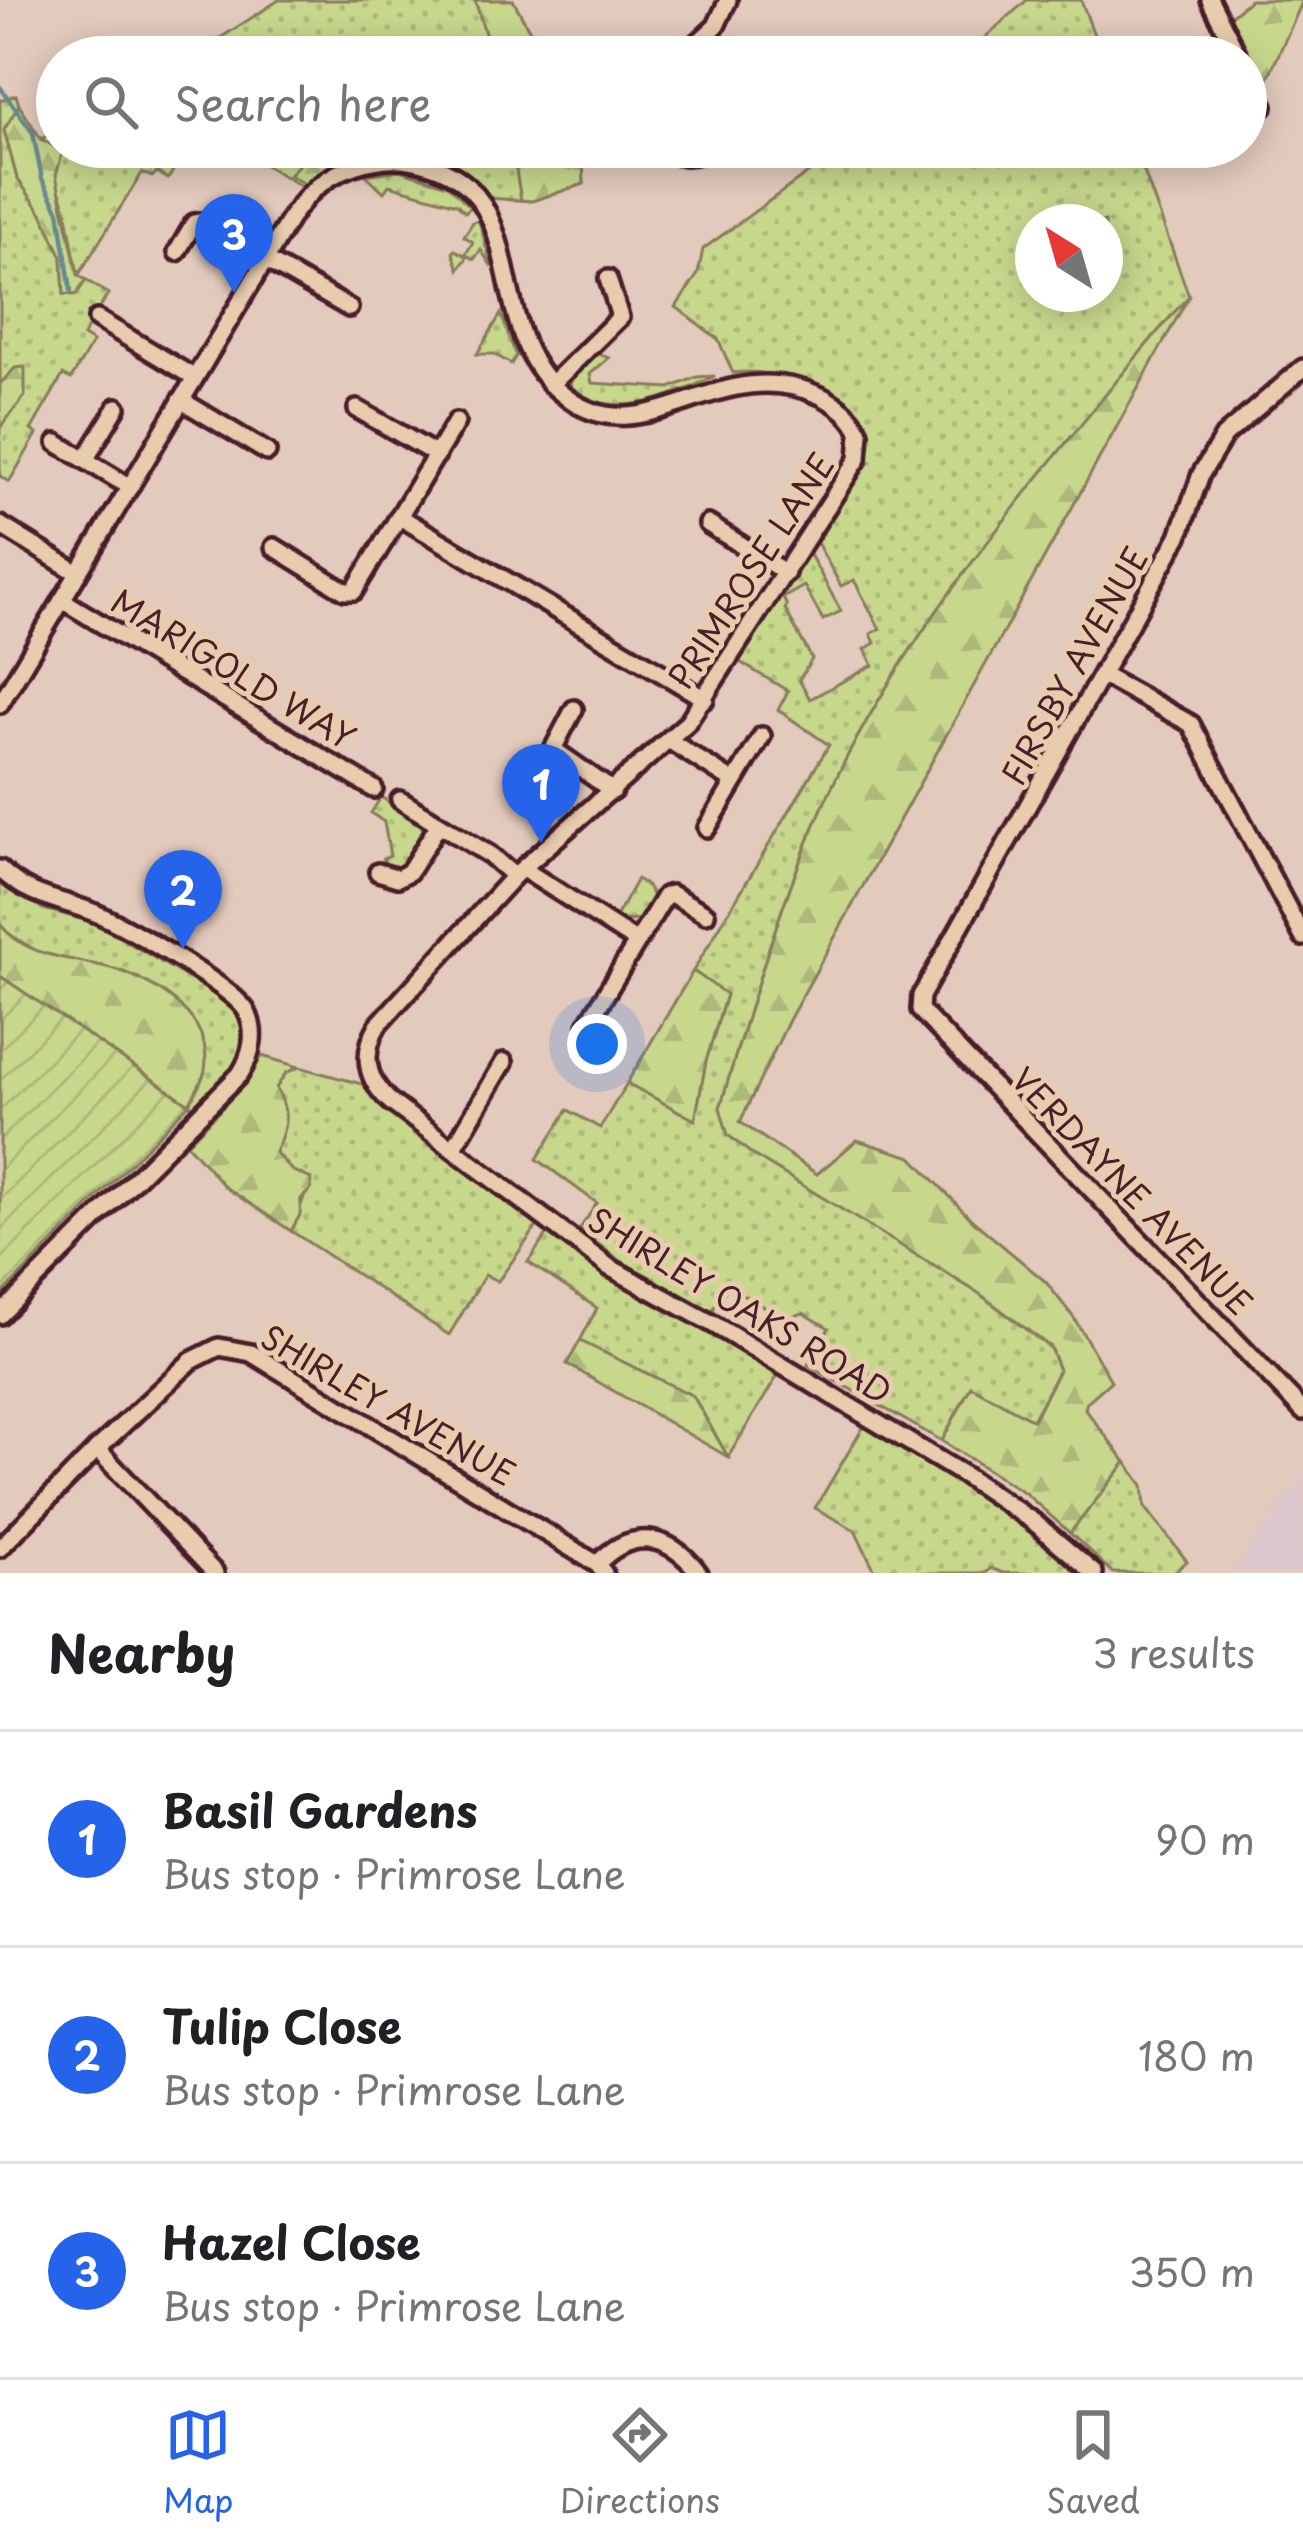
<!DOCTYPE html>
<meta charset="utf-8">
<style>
body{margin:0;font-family:"Playpen Sans",sans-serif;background:#f6f6f6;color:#202124}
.compass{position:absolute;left:1015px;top:204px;width:108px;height:108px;border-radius:50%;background:#fff;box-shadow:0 6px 30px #0003;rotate:323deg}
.you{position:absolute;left:597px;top:1044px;width:42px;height:42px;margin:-30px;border:9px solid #fff;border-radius:50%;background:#1a73e8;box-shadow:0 0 0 18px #1a73e833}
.badge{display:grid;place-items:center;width:78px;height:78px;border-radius:50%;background:#2563eb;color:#fff;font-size:39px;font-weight:700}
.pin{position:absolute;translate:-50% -99px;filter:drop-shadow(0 3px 6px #0008)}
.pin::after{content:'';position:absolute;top:63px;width:42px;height:36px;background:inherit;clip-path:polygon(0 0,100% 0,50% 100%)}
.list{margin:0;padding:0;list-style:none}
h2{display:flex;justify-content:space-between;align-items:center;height:156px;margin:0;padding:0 48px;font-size:51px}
h2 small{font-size:39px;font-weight:400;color:#757577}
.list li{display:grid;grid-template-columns:78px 1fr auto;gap:36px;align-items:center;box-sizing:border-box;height:216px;padding:0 48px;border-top:3px solid #e0e0e0}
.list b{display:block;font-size:45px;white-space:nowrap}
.list p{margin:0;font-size:39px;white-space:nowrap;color:#757577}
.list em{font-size:39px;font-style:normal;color:#757577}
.icon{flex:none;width:66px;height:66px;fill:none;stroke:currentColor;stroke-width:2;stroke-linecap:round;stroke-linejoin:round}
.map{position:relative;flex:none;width:1303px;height:1573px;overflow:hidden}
.search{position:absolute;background:#fff;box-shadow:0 6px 30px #0003;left:36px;right:36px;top:36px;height:132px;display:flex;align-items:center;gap:30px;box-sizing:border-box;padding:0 42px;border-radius:66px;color:#757577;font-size:45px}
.sheet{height:804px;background:#fff}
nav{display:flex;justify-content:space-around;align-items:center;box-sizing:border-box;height:168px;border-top:3px solid #e0e0e0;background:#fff;font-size:33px;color:#757577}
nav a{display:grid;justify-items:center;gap:6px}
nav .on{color:#2563eb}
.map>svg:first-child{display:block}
</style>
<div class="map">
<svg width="1303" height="1573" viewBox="0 0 1303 1573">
<defs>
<pattern id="grass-dots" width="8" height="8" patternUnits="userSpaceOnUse" patternTransform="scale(3)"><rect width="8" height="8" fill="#c7d88d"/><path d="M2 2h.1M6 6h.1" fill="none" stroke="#acb97a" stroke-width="1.8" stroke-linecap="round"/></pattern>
<pattern id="forest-firs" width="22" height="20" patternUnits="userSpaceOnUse" patternTransform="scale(3)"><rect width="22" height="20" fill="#c7d88d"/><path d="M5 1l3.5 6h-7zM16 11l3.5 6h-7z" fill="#acb97a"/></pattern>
<pattern id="garden-furrows" width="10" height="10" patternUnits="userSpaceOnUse" patternTransform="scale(3)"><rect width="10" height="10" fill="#c7d88d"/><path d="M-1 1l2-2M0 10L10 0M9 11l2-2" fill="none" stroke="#acb97a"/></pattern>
</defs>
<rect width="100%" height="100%" fill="#e2cabc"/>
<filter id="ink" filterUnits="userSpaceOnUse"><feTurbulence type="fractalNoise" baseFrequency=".00833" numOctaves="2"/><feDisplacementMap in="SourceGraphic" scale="24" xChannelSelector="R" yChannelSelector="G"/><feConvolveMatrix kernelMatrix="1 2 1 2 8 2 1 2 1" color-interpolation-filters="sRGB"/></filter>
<g filter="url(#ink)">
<polygon fill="#dcc8cd" points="1303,1473 1303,1573 1233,1573"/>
<g fill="url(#grass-dots)" stroke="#887c5c" stroke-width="3" fill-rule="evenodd">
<polygon points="279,0 513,0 544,57 191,57"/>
<polygon points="1027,0 1081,0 1102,57 963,57"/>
<polygon points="16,95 19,105 4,131 17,178 42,213 62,257 64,294 76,295 86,280 108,294 83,336 93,342 71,379 63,375 31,430 37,434 9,482 0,476 0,100"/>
<polygon points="57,131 57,147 187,147 168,179 157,172 152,177 142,173 78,276 66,209 41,139"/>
<path d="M210 147H582L584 184 532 201 488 198C460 162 399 144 355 158 336 163 320 176 304 188L243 152 236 162Z"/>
<path d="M844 147H1135L1189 296C1146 343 1107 394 1067 443 974 556 884 672 823 806 780 902 750 1007 720 1108L753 1154 980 1294 1050 1348 1059 1370 1032 1420 971 1386 942 1441 808 1365 829 1328 803 1313 785 1319 728 1286 712 1311 621 1261 579 1230 597 1203 537 1159 568 1110 600 1128 627 1083 695 1120 706 1061 726 995 693 971 829 745 778 710 788 691 738 661 808 551 841 611 823 620 804 586 783 598 787 606 785 609 812 659 799 680 810 699 873 665 865 649 875 643 871 634 880 629 854 580 841 586 816 541C829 511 859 486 866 452 878 392 775 367 733 373L718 339 676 307 698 274 703 249ZM1033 222H1105V294H1033Z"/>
<polygon points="400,170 448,185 471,207 465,212 457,204 389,185 384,192 366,175"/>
<polygon points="479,221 492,267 481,250 474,259 468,256 459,269 453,253 455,250 465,255 473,242 464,236 473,222"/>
<polygon points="501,314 516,356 511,364 494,354 477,354"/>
<path d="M594 352 609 358 590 374 592 383 670 388 697 377 715 376C671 397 611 424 570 385L574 372Z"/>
<polygon points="381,797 418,821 425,832 402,870 389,869 383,859 390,856 384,822 371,813"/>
<path d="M0 879 43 909 94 922 223 999C273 1039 227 1077 197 1110L189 1104 205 1072 120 971 38 952 6 932 0 924Z"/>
<path d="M637 879C673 900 641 931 616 917Z"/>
<polygon points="299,1067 362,1084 388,1112 538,1225 498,1281 485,1275 449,1335 291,1231 311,1179 291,1170 275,1152 276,1088 286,1073"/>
<polygon points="548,1233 607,1278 701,1327 778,1375 728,1457 693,1396 580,1341 597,1308 528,1262"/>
<polygon points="864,1426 1000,1507 1079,1573 1003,1573 991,1568 986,1573 876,1573 855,1530 815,1508"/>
<polygon points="1126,1462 1143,1485 1145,1507 1187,1561 1173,1573 1113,1573 1070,1533"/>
</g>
<g fill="url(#forest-firs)" stroke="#887c5c" stroke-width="3">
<polygon points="475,0 513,0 544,57 492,57"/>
<polygon points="1250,0 1303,0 1267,80 1259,77 1229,17"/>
<polygon points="19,105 41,139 63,151 56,175 78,275 86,280 76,295 64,294 62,257 42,213 17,178 4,130"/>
<polygon points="280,147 349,147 356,157 327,171 307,185 289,175 301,162"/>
<polygon points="512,147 582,147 584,184 532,201 521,200"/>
<path d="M1189 296 789 1020 740 1122 817 1174 857 1140 912 1157 973 1221 1046 1282 1074 1318 1111 1381 1087 1402 1085 1409 1126 1462 1070 1533 1025 1493 942 1441 971 1386 1033 1420 1059 1370 1050 1347 980 1294 753 1155 728 1135 720 1108C750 1007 780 903 823 806 884 672 974 556 1066 443 1107 394 1146 343 1189 296Z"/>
<polygon points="25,367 25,396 0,428 0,384 15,368"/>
<path d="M0 924C29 962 80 957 121 971 163 987 213 1019 205 1070 203 1081 194 1094 189 1104L0 976Z"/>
<polygon points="693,971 726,994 706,1061 695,1120 627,1083"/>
<path d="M262 1056 299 1067 286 1073 276 1088C290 1112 287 1127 275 1152L291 1170 311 1179V1189L301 1199 300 1215 291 1231 225 1187 187 1144 247 1082Z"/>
<polygon points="580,1341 693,1396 728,1457 567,1364"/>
</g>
<polygon fill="url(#garden-furrows)" stroke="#887c5c" stroke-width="3" points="0,976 189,1104 0,1296"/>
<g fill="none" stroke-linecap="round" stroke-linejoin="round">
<polyline stroke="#698992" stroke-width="4.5" points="0,87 33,133 42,179 59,211 71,291"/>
<g stroke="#4a1f2b" stroke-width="24">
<g id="minor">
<polyline points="1210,0 1239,57"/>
<polyline points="682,57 716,26 728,0"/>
<polyline points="1246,71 1264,106"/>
<path d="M659 147C679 160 695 158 714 147"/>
<polyline points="177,252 194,223 200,222 349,308"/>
<polyline points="97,319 195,378"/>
<polyline points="1303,368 1224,436 1201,474 1179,536 921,996 920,1010 1303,1411"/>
<polyline points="551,385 620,317 608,279"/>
<polyline points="181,400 267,452"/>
<polyline points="357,409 437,455"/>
<polyline points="57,443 130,487"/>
<polyline points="85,460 117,407"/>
<polyline points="400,517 705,699"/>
<polyline points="708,524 786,573"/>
<polyline points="0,525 78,573"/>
<polyline points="274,547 345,591 354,591 456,422"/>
<polyline points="62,600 374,789"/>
<polyline points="1104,676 1191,724 1303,937"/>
<path d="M0 704 291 217C311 186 341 165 379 160 397 157 416 160 433 166 532 199 483 329 561 393 644 463 717 348 821 396 838 405 852 415 860 433L858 459 687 723 514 876 378 1025C361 1054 366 1081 392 1103L609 1267 713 1324 964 1475 1034 1522 1094 1573"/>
<polyline points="574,709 553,749 613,791"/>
<polyline points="670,741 734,782"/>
<polyline points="400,800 490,855 514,876"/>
<polyline points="707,828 762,736"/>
<path d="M0 869C30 899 64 899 100 915 128 928 235 988 247 1012 257 1032 252 1055 240 1074L0 1315"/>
<polyline points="523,869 637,942"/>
<polyline points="378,872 398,878 409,872 439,824"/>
<polyline points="587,1025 665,896 671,894 706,914"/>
<polyline points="453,1149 504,1062"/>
<polyline points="97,1449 215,1573"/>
<polyline points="0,1548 97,1449 191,1361 219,1347 251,1353 597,1564 604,1573"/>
<path d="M597 1564C632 1527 669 1534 699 1573"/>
</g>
</g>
<use href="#minor" stroke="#e7ccae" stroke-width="15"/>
</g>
</g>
<g text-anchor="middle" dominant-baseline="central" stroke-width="10" stroke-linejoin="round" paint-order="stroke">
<g font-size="33" fill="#4a1f2b" stroke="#e7ccae">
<text transform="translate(750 570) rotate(-57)">PRIMROSE LANE</text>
<text transform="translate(1073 665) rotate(-61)">FIRSBY AVENUE</text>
<text transform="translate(234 668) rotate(31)">MARIGOLD WAY</text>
<text transform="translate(1133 1190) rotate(46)">VERDAYNE AVENUE</text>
<text transform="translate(741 1304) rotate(31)">SHIRLEY OAKS ROAD</text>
<text transform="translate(389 1404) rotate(30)">SHIRLEY AVENUE</text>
</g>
</g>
</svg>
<svg class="compass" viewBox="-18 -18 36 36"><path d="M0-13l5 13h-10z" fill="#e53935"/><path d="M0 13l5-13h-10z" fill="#757577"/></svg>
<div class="you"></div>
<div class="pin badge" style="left:541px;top:843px">1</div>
<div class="pin badge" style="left:183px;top:949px">2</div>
<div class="pin badge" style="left:234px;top:293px">3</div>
<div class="search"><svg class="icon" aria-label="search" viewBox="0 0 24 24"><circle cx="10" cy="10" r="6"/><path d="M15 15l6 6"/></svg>Search here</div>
</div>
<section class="sheet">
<h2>Nearby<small>3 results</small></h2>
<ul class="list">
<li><span class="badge">1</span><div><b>Basil Gardens</b><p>Bus stop · Primrose Lane</p></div><em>90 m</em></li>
<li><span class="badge">2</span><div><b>Tulip Close</b><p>Bus stop · Primrose Lane</p></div><em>180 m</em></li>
<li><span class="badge">3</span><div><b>Hazel Close</b><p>Bus stop · Primrose Lane</p></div><em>350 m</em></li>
</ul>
</section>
<nav>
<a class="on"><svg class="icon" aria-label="map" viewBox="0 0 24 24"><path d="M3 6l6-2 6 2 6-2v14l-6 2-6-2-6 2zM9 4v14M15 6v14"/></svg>Map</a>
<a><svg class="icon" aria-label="directions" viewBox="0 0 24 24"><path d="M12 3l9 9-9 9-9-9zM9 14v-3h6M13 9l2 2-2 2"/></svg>Directions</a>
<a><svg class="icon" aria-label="saved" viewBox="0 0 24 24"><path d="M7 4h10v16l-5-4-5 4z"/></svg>Saved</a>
</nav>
